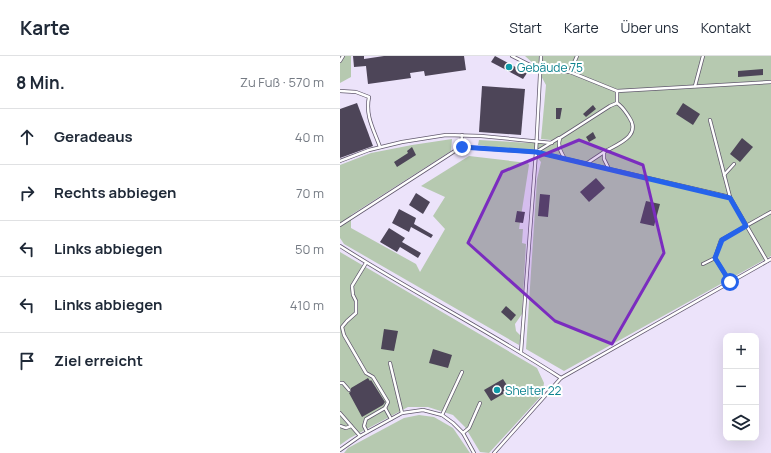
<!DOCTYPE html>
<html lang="de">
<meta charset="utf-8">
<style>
body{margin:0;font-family:Manrope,sans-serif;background:#f2f2f3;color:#1f2937}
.controls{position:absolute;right:12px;bottom:12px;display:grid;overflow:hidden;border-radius:8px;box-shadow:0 4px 16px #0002}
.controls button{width:36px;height:36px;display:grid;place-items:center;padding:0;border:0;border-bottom:1px solid #e0e1e3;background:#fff;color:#1f2937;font:20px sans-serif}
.stop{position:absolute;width:12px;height:12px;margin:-9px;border:3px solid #2563eb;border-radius:50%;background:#fff}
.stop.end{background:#2563eb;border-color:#fff;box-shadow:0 1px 4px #0008}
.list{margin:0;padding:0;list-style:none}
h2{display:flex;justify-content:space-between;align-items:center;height:52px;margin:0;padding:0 16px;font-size:17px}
h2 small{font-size:13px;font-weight:400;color:#747a83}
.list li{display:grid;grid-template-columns:26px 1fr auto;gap:12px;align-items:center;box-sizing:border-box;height:56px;padding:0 16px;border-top:1px solid #e0e1e3}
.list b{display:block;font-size:15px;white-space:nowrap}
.list em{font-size:13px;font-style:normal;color:#747a83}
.icon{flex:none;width:22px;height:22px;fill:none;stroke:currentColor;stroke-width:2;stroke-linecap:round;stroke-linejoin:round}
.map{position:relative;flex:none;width:431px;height:397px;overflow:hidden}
header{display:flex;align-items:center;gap:24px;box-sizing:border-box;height:56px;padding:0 20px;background:#fff;border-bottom:1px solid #e0e1e3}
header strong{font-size:19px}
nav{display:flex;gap:22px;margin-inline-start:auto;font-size:14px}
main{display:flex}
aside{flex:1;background:#fff}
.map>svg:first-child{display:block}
</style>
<header>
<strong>Karte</strong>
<nav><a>Start</a><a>Karte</a><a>Über uns</a><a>Kontakt</a></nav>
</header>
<main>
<aside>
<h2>8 Min.<small>Zu Fuß · 570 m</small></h2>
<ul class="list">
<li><svg class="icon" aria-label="ahead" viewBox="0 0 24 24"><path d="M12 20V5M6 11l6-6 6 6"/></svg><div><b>Geradeaus</b></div><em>40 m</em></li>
<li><svg class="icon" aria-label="right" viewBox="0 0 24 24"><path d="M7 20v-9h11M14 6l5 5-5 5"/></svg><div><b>Rechts abbiegen</b></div><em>70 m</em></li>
<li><svg class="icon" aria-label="left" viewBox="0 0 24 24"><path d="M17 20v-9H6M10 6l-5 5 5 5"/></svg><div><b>Links abbiegen</b></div><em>50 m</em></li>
<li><svg class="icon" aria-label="left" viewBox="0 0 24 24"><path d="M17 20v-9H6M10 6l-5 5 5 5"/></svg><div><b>Links abbiegen</b></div><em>410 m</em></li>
<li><svg class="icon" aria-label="arrive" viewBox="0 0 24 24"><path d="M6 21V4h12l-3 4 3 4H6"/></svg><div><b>Ziel erreicht</b></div></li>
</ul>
</aside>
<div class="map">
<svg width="431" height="397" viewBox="0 0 431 397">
<rect width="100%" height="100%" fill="#ece3fa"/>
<g fill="#b6c9b0">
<polygon points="0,0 11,0 11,21 0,27"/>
<polygon points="185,0 431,0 431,200 224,315 186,293 197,123 201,106 192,96 138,89 139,84 190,87 220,85 201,83 206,29 195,9"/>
<polygon points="112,83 111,95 11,159 11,172 76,208 80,216 105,173 93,160 105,141 81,130 129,100 188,107 189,109 179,173 183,173 182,187 186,188 182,258 175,268 176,275 181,280 179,289 4,188 0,182 0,109 31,97 72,89"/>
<polygon points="0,196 197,312 204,327 202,339 149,397 140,396 125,371 113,359 88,351 68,351 10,382 0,389"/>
<polygon points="79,359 94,361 113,372 130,397 4,397 8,392 64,362"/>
</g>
<g fill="#4d4558">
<polygon points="13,0 24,0 24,3 44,0 124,0 126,14 85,20 84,15 70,17 71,22 28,28 26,10 14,11"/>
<polygon points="155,0 187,17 183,23 151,6"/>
<polygon points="423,13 423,19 398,21 398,15"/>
<polygon points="142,30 185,33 181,79 139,76"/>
<polygon points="17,47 33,90 0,102 0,53"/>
<polygon points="343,47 360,58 353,69 336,58"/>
<polygon points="253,49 256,53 246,61 243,58"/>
<polygon points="216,52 222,52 220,63 216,63"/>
<polygon points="253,76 256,82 249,86 246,81"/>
<polygon points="402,82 413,91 400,106 390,98"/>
<polygon points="72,91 76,99 57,111 54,106 68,97 67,95"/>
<polygon points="256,122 265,132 249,146 240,136"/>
<polygon points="76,137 90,146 83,158 69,149"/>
<polygon points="200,138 210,139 208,161 198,160"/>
<polygon points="306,145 320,148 314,170 300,167"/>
<polygon points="59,153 76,162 74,168 93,179 91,182 71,171 69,176 52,167"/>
<polygon points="177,155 185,156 183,167 175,166"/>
<polygon points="49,172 65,182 62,186 81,197 78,202 60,191 57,196 40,186"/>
<polygon points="166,250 176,259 171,265 161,256"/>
<polygon points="44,273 58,275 54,295 41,293"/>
<polygon points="93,293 112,299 108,312 89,307"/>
<polygon points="28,322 30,325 31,324 45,346 43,349 22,361 9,337 11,335 11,332"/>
<polygon points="163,323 170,334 151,345 144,334"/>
</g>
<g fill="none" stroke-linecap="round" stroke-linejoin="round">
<g stroke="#625a6e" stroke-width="4">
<g id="lane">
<polyline points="172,0 200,14 230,16 277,35 431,26"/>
<polyline points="0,5 3,0"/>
<polyline points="230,16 237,0"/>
<polyline points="355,30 363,0"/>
<path d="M0 35 16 36 29 41C25 60 34 74 40 91"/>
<polyline points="277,47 277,35"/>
<polyline points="370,64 390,141"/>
<polyline points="121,91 122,79"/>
<polyline points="196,96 219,82"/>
<path d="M225 103C221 96 217 90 220 82L270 50 277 47C283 51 285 55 289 61 302 80 278 88 264 96V103L269 113"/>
<polyline points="0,105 29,94 62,86 106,79 141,80 212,87"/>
<polyline points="246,108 264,96"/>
<polyline points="384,119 394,108"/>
<polyline points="0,169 121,91 196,96 390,141 427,205"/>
<path d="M0 190C72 236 149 275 221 322"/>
<polyline points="26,207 12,230 13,239 16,245 16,257 7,265 2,271 4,279 26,317 33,321 48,346 45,352"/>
<polyline points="363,208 375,202"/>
<polyline points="390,226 375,202 381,184 431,156"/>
<polyline points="181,296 196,96 201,0"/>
<polyline points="50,307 62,357"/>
<polyline points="0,327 3,327 9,334"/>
<polyline points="0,357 20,380"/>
<polyline points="102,359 122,316"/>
<polyline points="0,370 6,372 11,370"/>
<polyline points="27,376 24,370 26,363 45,352 51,363"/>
<polyline points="123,377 129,372 140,347"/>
<polyline points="0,394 20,380 62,357 83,354 102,359 113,367 123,377 134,397"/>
<polyline points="154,397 221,322 431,203"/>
</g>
</g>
<use href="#lane" stroke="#fff" stroke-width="2.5"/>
</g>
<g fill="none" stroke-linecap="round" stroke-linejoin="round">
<polyline stroke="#2563eb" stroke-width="5" points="122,91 196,96 390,142 406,170 382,184 375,202 390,226"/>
</g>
<path fill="#7b2cbf" fill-opacity="0.2" stroke="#7b2cbf" stroke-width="3" stroke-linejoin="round" d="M239 84 303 109 324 197 272 288 215 265 128 187 162 116Z"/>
<g fill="#0f9aa8" stroke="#fff" stroke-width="1.5">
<circle cx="169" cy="11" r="4"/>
<circle cx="157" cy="334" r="4"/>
</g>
<g text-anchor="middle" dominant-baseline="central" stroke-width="4" stroke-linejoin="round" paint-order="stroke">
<g font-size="12" fill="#0d838f" stroke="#fff" text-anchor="start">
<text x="177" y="11">Gebäude 75</text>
<text x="165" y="334">Shelter 22</text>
</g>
</g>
</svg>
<div class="controls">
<button>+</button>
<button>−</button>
<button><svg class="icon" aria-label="layers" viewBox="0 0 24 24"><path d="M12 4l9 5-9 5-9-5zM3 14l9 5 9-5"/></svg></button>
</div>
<div class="stop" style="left:390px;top:226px"></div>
<div class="stop end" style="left:122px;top:91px"></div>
</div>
</main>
